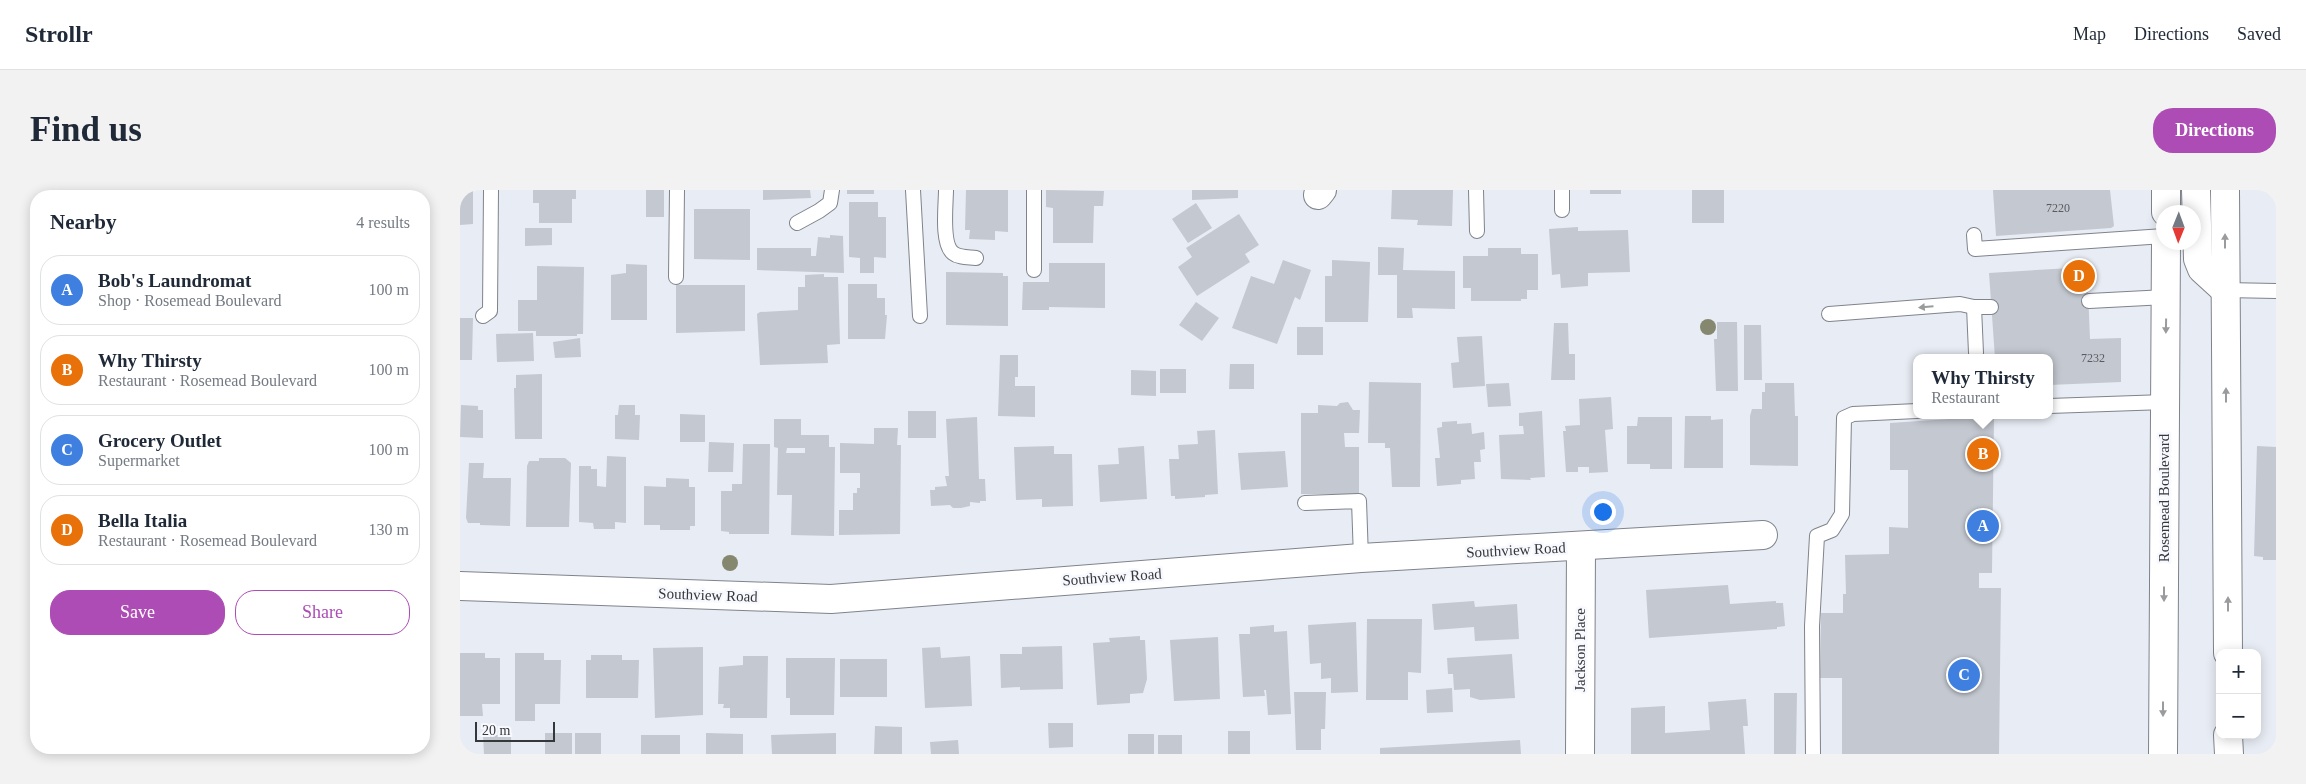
<!DOCTYPE html>
<meta charset="utf-8">
<style>
body{margin:0;font-family:"Times New Roman",serif;background:#f2f2f3;color:#1f2937}
.controls{position:absolute;right:15px;bottom:15px;display:grid;overflow:hidden;border-radius:10px;box-shadow:0 2px 12px #0003}
.controls button{width:45px;height:45px;display:grid;place-items:center;padding:0;border:0;border-bottom:1px solid #e0e1e3;background:#fff;color:#1f2937;font:25px sans-serif}
.compass{position:absolute;left:1696px;top:15px;width:45px;height:45px;border-radius:50%;background:#fff;box-shadow:0 2px 12px #0003;rotate:181deg}
.scale{position:absolute;left:15px;bottom:12px;width:80px;box-sizing:border-box;padding-left:5px;border:2px solid #36373b;border-top:0;font-size:14px;line-height:18px;white-space:nowrap;color:#36373b;-webkit-text-stroke:4px #f7f9fe;paint-order:stroke}
.you{position:absolute;left:1142px;top:321px;width:18px;height:18px;margin:-12px;border:4px solid #fff;border-radius:50%;background:#1a73e8;box-shadow:0 0 0 8px #1a73e833}
.badge{display:grid;place-items:center;width:32px;height:32px;border-radius:50%;background:#ac4cb4;color:#fff;font-size:16px;font-weight:700}
.pin{position:absolute;translate:-50% -50%;border:2px solid #fff;box-shadow:0 1px 5px #0006}
.popup{position:absolute;left:1453px;top:164px;width:140px;height:65px;box-sizing:border-box;display:grid;place-content:center;border-radius:10px;background:#fff;filter:drop-shadow(0 1px 4px #0005);font-size:16px;white-space:nowrap;color:#747a83}
.popup b{font-size:19px;color:#1f2937}
.popup::after{content:'';position:absolute;left:50%;top:100%;margin-left:-10px;border:10px solid transparent;border-top-color:#fff}
.list{margin:0;padding:0;list-style:none}
h2{display:flex;justify-content:space-between;align-items:center;height:65px;margin:0;padding:0 20px;font-size:21px}
h2 small{font-size:16px;font-weight:400;color:#747a83}
.list li{display:grid;grid-template-columns:32px 1fr auto;gap:15px;align-items:center;box-sizing:border-box;height:70px;margin:0 10px 10px;padding:0 10px;border:1px solid #e0e1e3;border-radius:20px}
.list b{display:block;font-size:19px;white-space:nowrap}
.list p{margin:0;font-size:16px;white-space:nowrap;color:#747a83}
.list em{font-size:16px;font-style:normal;color:#747a83}
.actions{display:flex;gap:10px;padding:15px 20px}
.actions a{flex:1;padding:11px 0;border:1px solid #ac4cb4;border-radius:20px;text-align:center;font-size:18px;color:#ac4cb4}
.actions .main{background:#ac4cb4;color:#fff}
.map{position:relative;flex:none;width:1816px;height:564px;overflow:hidden;border-radius:20px}
header{display:flex;align-items:center;gap:30px;box-sizing:border-box;height:70px;padding:0 25px;background:#fff;border-bottom:1px solid #e0e1e3}
header strong{font-size:24px}
nav{display:flex;gap:28px;margin-inline-start:auto;font-size:18px}
.intro{display:flex;align-items:center;justify-content:space-between;box-sizing:border-box;height:120px;padding:0 30px}
h1{margin:0;font-size:35px}
.button{padding:12px 22px;border-radius:20px;background:#ac4cb4;color:#fff;font-size:18px;font-weight:700}
main{display:flex;gap:30px;padding:0 30px}
aside{flex:1;background:#fff;border-radius:20px;box-shadow:0 2px 12px #0003}
.map>svg:first-child{display:block}
</style>
<header>
<strong>Strollr</strong>
<nav><a>Map</a><a>Directions</a><a>Saved</a></nav>
</header>
<div class="intro"><h1>Find us</h1><a class="button">Directions</a></div>
<main>
<aside>
<h2>Nearby<small>4 results</small></h2>
<ul class="list">
<li><span class="badge" style="background:#3f7fe0">A</span><div><b>Bob's Laundromat</b><p>Shop · Rosemead Boulevard</p></div><em>100 m</em></li>
<li><span class="badge" style="background:#e8710a">B</span><div><b>Why Thirsty</b><p>Restaurant · Rosemead Boulevard</p></div><em>100 m</em></li>
<li><span class="badge" style="background:#3f7fe0">C</span><div><b>Grocery Outlet</b><p>Supermarket</p></div><em>100 m</em></li>
<li><span class="badge" style="background:#e8710a">D</span><div><b>Bella Italia</b><p>Restaurant · Rosemead Boulevard</p></div><em>130 m</em></li>
</ul>
<div class="actions"><a class="main">Save</a><a>Share</a></div>
</aside>
<div class="map">
<svg width="1816" height="564" viewBox="0 0 1816 564">
<rect width="100%" height="100%" fill="#e8ecf4"/>
<g fill="#c4c8d0" fill-rule="evenodd">
<polygon points="0,0 13,0 13,34 0,35"/>
<polygon points="73,0 116,0 116,9 112,9 112,33 79,33 79,13 73,13"/>
<rect x="186" y="0" width="18" height="27"/>
<polygon points="303,0 350,0 351,8 303,10"/>
<rect x="387" y="0" width="27" height="4"/>
<polygon points="506,0 548,0 548,42 535,41 535,50 509,49 510,40 505,40"/>
<polygon points="586,0 644,1 643,16 634,16 633,53 593,53 593,18 586,17"/>
<polygon points="732,0 778,0 778,8 732,10"/>
<polygon points="932,0 993,0 992,36 957,35 958,30 931,29"/>
<rect x="1130" y="0" width="31" height="4"/>
<rect x="1232" y="0" width="32" height="33"/>
<polygon points="1533,0 1650,0 1654,36 1651,38 1536,46"/>
<polygon points="389,12 418,12 418,27 426,27 426,68 414,67 414,83 400,83 400,68 389,67"/>
<polygon points="736,13 752,38 728,53 712,29"/>
<polygon points="234,19 290,19 290,70 234,69"/>
<polygon points="779,24 799,55 785,64 790,72 737,106 718,77 732,67 726,58"/>
<polygon points="1118,37 1118,41 1168,40 1170,82 1128,83 1128,96 1101,98 1100,84 1092,85 1089,39"/>
<polygon points="65,38 92,38 92,55 65,56"/>
<polygon points="370,45 383,46 384,83 297,80 297,58 351,58 351,66 356,66 358,47 370,48"/>
<polygon points="918,57 944,58 943,80 995,81 995,119 952,118 953,128 937,128 937,85 918,85"/>
<polygon points="1028,58 1061,58 1061,64 1078,64 1078,100 1067,100 1067,109 1061,109 1061,111 1011,111 1011,98 1003,98 1003,66 1028,66"/>
<polygon points="823,70 851,80 840,110 835,107 817,154 772,138 791,86 814,94"/>
<polygon points="872,70 910,72 908,132 865,132 865,86 872,86"/>
<polygon points="589,73 645,73 645,118 589,117 589,120 562,120 563,92 589,92"/>
<polygon points="166,74 187,75 187,130 151,130 151,85 166,83"/>
<polygon points="77,76 124,77 123,144 117,144 117,146 76,146 76,141 58,141 58,110 77,110"/>
<polygon points="1627,77 1630,149 1661,148 1661,192 1589,195 1589,168 1535,168 1529,83"/>
<polygon points="486,82 543,83 543,86 548,86 548,136 486,135"/>
<polygon points="364,84 364,87 378,87 380,154 367,155 368,173 300,175 297,124 300,122 338,120 338,97 345,97 345,85"/>
<polygon points="388,94 417,94 417,108 425,108 425,125 427,125 425,149 388,149"/>
<polygon points="216,95 285,95 285,141 216,143"/>
<polygon points="736,112 759,128 742,151 719,135"/>
<polygon points="0,128 13,128 12,170 0,170"/>
<polygon points="1257,132 1277,132 1278,201 1256,201 1254,149 1257,149"/>
<polygon points="1094,133 1108,133 1109,164 1115,164 1115,190 1091,190"/>
<polygon points="1284,135 1301,135 1302,190 1284,190"/>
<rect x="837" y="137" width="26" height="28"/>
<polygon points="73,143 74,171 37,172 36,144"/>
<polygon points="1022,146 1025,196 993,198 991,173 999,172 997,147"/>
<polygon points="120,148 121,167 95,168 93,152"/>
<polygon points="540,165 558,165 558,187 555,187 555,196 575,196 575,227 538,226"/>
<polygon points="770,174 794,174 794,199 769,199"/>
<rect x="700" y="179" width="26" height="24"/>
<polygon points="671,180 696,181 696,206 671,205"/>
<polygon points="82,184 82,249 55,249 54,198 56,198 56,185"/>
<polygon points="909,192 961,193 960,297 932,297 930,258 925,258 925,253 908,253"/>
<polygon points="1049,193 1051,216 1028,217 1026,194"/>
<polygon points="1305,193 1334,193 1335,226 1338,226 1338,276 1290,275 1290,226 1292,219 1302,219 1302,202 1305,202"/>
<polygon points="1151,207 1153,239 1145,240 1148,282 1129,283 1129,277 1118,277 1118,282 1106,282 1103,241 1106,241 1105,236 1120,235 1119,209"/>
<polygon points="888,212 893,220 900,220 899,243 884,243 885,257 899,257 899,304 841,304 841,223 858,223 858,215 877,216 880,213"/>
<polygon points="1,215 18,216 18,220 23,220 23,248 0,247"/>
<polygon points="159,215 175,215 175,225 180,225 179,250 155,249 155,225 158,225"/>
<rect x="448" y="221" width="28" height="27"/>
<polygon points="1082,221 1085,287 1070,288 1071,290 1041,289 1039,245 1064,244 1063,236 1059,236 1059,223"/>
<polygon points="220,224 245,225 245,252 220,252"/>
<polygon points="1225,226 1251,226 1251,230 1263,229 1263,278 1224,278"/>
<polygon points="517,227 519,289 525,289 526,311 520,311 520,313 510,312 510,316 501,318 493,318 490,315 471,316 470,300 475,300 475,297 487,296 485,286 489,286 486,229"/>
<polygon points="1178,227 1212,227 1212,279 1190,279 1190,274 1167,274 1167,236 1177,236"/>
<polygon points="1519,227 1534,227 1532,383 1519,383 1519,398 1541,398 1539,564 1382,564 1382,488 1360,488 1361,423 1383,423 1383,404 1386,404 1385,365 1429,364 1429,337 1448,338 1448,280 1430,280 1430,233"/>
<path d="M314 229H341V245H369V257H375L374 346 331 345 332 305H317L318 258 314 257ZM327 258H345V263H326Z"/>
<polygon points="997,231 997,234 1011,233 1012,244 1024,242 1025,259 1020,260 1021,272 1014,272 1015,289 1001,290 1001,294 977,296 975,268 980,268 977,238 982,237 982,232"/>
<polygon points="414,238 438,238 437,255 441,255 440,344 379,345 379,320 393,320 393,303 397,303 397,298 400,298 400,283 380,283 380,253 414,254"/>
<polygon points="755,240 758,304 745,305 745,307 715,309 715,306 711,306 709,269 719,269 718,255 738,254 737,241"/>
<polygon points="249,252 274,253 273,282 248,282"/>
<polygon points="283,254 310,254 309,344 269,344 269,342 261,341 261,301 272,301 272,294 282,294"/>
<polygon points="594,256 594,264 612,264 613,316 582,317 582,309 556,310 554,257"/>
<polygon points="684,256 687,309 640,312 638,275 659,274 658,258"/>
<polygon points="1797,256 1816,257 1816,370 1803,370 1803,367 1794,366"/>
<polygon points="825,261 828,297 781,300 778,263"/>
<polygon points="147,266 166,267 166,333 155,332 155,339 134,339 133,333 119,332 119,276 131,276 131,279 137,279 137,296 146,297"/>
<polygon points="79,268 105,268 111,273 109,337 66,337 67,276 69,271 79,271"/>
<polygon points="9,273 24,273 23,288 51,288 50,336 20,335 20,333 8,333 6,328"/>
<polygon points="206,288 229,289 229,297 235,297 235,336 230,336 230,340 200,340 200,335 184,335 184,296 206,297"/>
<polygon points="1268,395 1270,414 1316,411 1316,413 1323,413 1325,436 1317,437 1317,439 1189,448 1186,400"/>
<polygon points="1014,411 1015,417 1057,414 1059,449 1015,451 1014,437 974,440 972,414"/>
<polygon points="907,429 962,429 961,483 948,482 948,510 906,510"/>
<polygon points="896,432 898,502 871,503 871,488 861,489 861,473 850,474 848,435"/>
<polygon points="814,435 814,442 827,441 831,524 808,525 806,500 804,500 805,506 783,507 779,444 790,444 790,437"/>
<polygon points="680,446 680,450 685,450 687,489 683,503 670,504 670,513 637,515 633,453 650,452 649,448"/>
<polygon points="758,447 760,509 714,511 710,450"/>
<polygon points="602,456 603,499 560,500 560,497 541,498 540,464 562,464 562,457"/>
<polygon points="243,457 243,525 195,528 193,458"/>
<polygon points="480,457 481,468 510,466 512,516 465,518 462,458"/>
<polygon points="0,463 25,463 25,468 40,468 40,514 22,514 23,526 0,526"/>
<polygon points="55,463 84,463 84,470 101,470 100,514 75,514 75,531 55,531"/>
<polygon points="1052,464 1055,508 1020,510 1010,507 1010,499 994,500 993,484 988,484 987,468"/>
<polygon points="131,465 162,465 162,470 179,470 178,508 126,508 126,470 131,470"/>
<polygon points="283,466 308,466 307,528 270,528 270,518 263,518 264,514 258,514 259,477 283,475"/>
<polygon points="326,468 375,468 374,525 330,525 330,508 326,508"/>
<rect x="380" y="469" width="47" height="38"/>
<polygon points="992,498 993,522 967,523 966,500"/>
<polygon points="834,502 866,502 865,539 861,539 861,560 836,560"/>
<polygon points="1314,503 1337,503 1336,564 1314,564"/>
<polygon points="1286,509 1288,536 1283,536 1285,564 1171,564 1171,518 1205,516 1205,543 1250,540 1248,512"/>
<polygon points="588,533 613,533 613,557 589,558"/>
<polygon points="415,536 442,537 442,564 414,564"/>
<rect x="768" y="541" width="22" height="23"/>
<rect x="85" y="543" width="27" height="21"/>
<rect x="115" y="543" width="26" height="21"/>
<polygon points="246,543 283,544 283,564 246,564"/>
<polygon points="376,543 376,564 312,564 311,545"/>
<rect x="668" y="544" width="26" height="20"/>
<polygon points="23,545 51,545 51,564 24,564"/>
<rect x="181" y="545" width="39" height="19"/>
<rect x="698" y="545" width="24" height="19"/>
<polygon points="498,550 499,564 471,564 470,552"/>
<polygon points="1060,550 1061,564 920,564 920,558"/>
</g>
<g fill="none" stroke-linecap="round" stroke-linejoin="round">
<g stroke="#7f838b" stroke-width="16">
<g id="lane">
<polyline points="453,0 460,126"/>
<path d="M486 0C486 14 481 54 493 63 499 68 509 67 516 68"/>
<polyline points="1016,0 1017,41"/>
<polyline points="1102,0 1102,20"/>
<polyline points="337,33 359,21 370,13 372,0"/>
<polyline points="1514,45 1515,59 1704,46"/>
<polyline points="574,80 574,0"/>
<polyline points="216,87 217,0"/>
<polyline points="1765,100 1816,101"/>
<polyline points="1629,111 1706,107"/>
<polyline points="1514,117 1516,163"/>
<polyline points="1369,124 1500,114 1514,117 1531,117"/>
<polyline points="23,126 30,121 31,0"/>
<polyline points="1589,216 1705,212"/>
<polyline points="845,313 899,311 901,368"/>
<polyline points="1353,564 1352,436 1357,346 1372,340 1382,324 1384,228 1393,224 1457,221"/>
</g>
</g>
<g stroke="#7f838b" stroke-width="30">
<g id="street">
<polyline points="858,5 862,0"/>
<polyline points="0,396 371,409 901,368 1303,345"/>
<polyline points="1120,564 1121,357"/>
</g>
</g>
<g stroke="#7f838b" stroke-width="30">
<g id="primary">
<polyline points="1736,0 1738,69 1742,79 1765,100"/>
<polyline points="1765,0 1768,463"/>
<polyline points="1706,22 1706,0"/>
<polyline points="1768,545 1769,564"/>
<polyline points="1703,564 1706,52"/>
</g>
</g>
<use href="#lane" stroke="#fff" stroke-width="14"/>
<use href="#street" stroke="#fff" stroke-width="28"/>
<use href="#primary" stroke="#fff" stroke-width="28"/>
</g>
<g fill="#85886f">
<circle cx="1248" cy="137" r="8"/>
<circle cx="270" cy="373" r="8"/>
</g>
<defs><path id="oneway-solid" d="M-6-.8H1V-3.2L6.5 0L1 3.2V.8H-6Z" transform="scale(1.25)"/></defs>
<g fill="#9a9b9d">
<use href="#oneway-solid" transform="translate(1765 51) rotate(-90)"/>
<use href="#oneway-solid" transform="translate(1466 117) rotate(175)"/>
<use href="#oneway-solid" transform="translate(1706 136) rotate(91)"/>
<use href="#oneway-solid" transform="translate(1766 205) rotate(-90)"/>
<use href="#oneway-solid" transform="translate(1704 404) rotate(90)"/>
<use href="#oneway-solid" transform="translate(1768 414) rotate(-90)"/>
<use href="#oneway-solid" transform="translate(1703 519) rotate(90)"/>
</g>
<g text-anchor="middle" dominant-baseline="central" stroke-width="5" stroke-linejoin="round" paint-order="stroke">
<g font-size="12" fill="#5a5b60">
<text x="1598" y="18">7220</text>
<text x="1633" y="168">7232</text>
</g>
<g font-size="15" fill="#36373b" stroke="#f7f9fe">
<text transform="translate(1704 308) rotate(-90)">Rosemead Boulevard</text>
<text transform="translate(1056 360) rotate(-3)">Southview Road</text>
<text transform="translate(652 387) rotate(-4)">Southview Road</text>
<text transform="translate(248 405) rotate(2)">Southview Road</text>
<text transform="translate(1120 460) rotate(-90)">Jackson Place</text>
</g>
</g>
</svg>
<div class="controls">
<button>+</button>
<button>−</button>
</div>
<svg class="compass" viewBox="-18 -18 36 36"><path d="M0-13l5 13h-10z" fill="#e53935"/><path d="M0 13l5-13h-10z" fill="#747a83"/></svg>
<div class="scale">20 m</div>
<div class="you"></div>
<div class="pin badge" style="left:1523px;top:336px;background:#3f7fe0">A</div>
<div class="pin badge" style="left:1523px;top:264px;background:#e8710a">B</div>
<div class="popup"><b>Why Thirsty</b>Restaurant</div>
<div class="pin badge" style="left:1504px;top:485px;background:#3f7fe0">C</div>
<div class="pin badge" style="left:1619px;top:86px;background:#e8710a">D</div>
</div>
</main>
